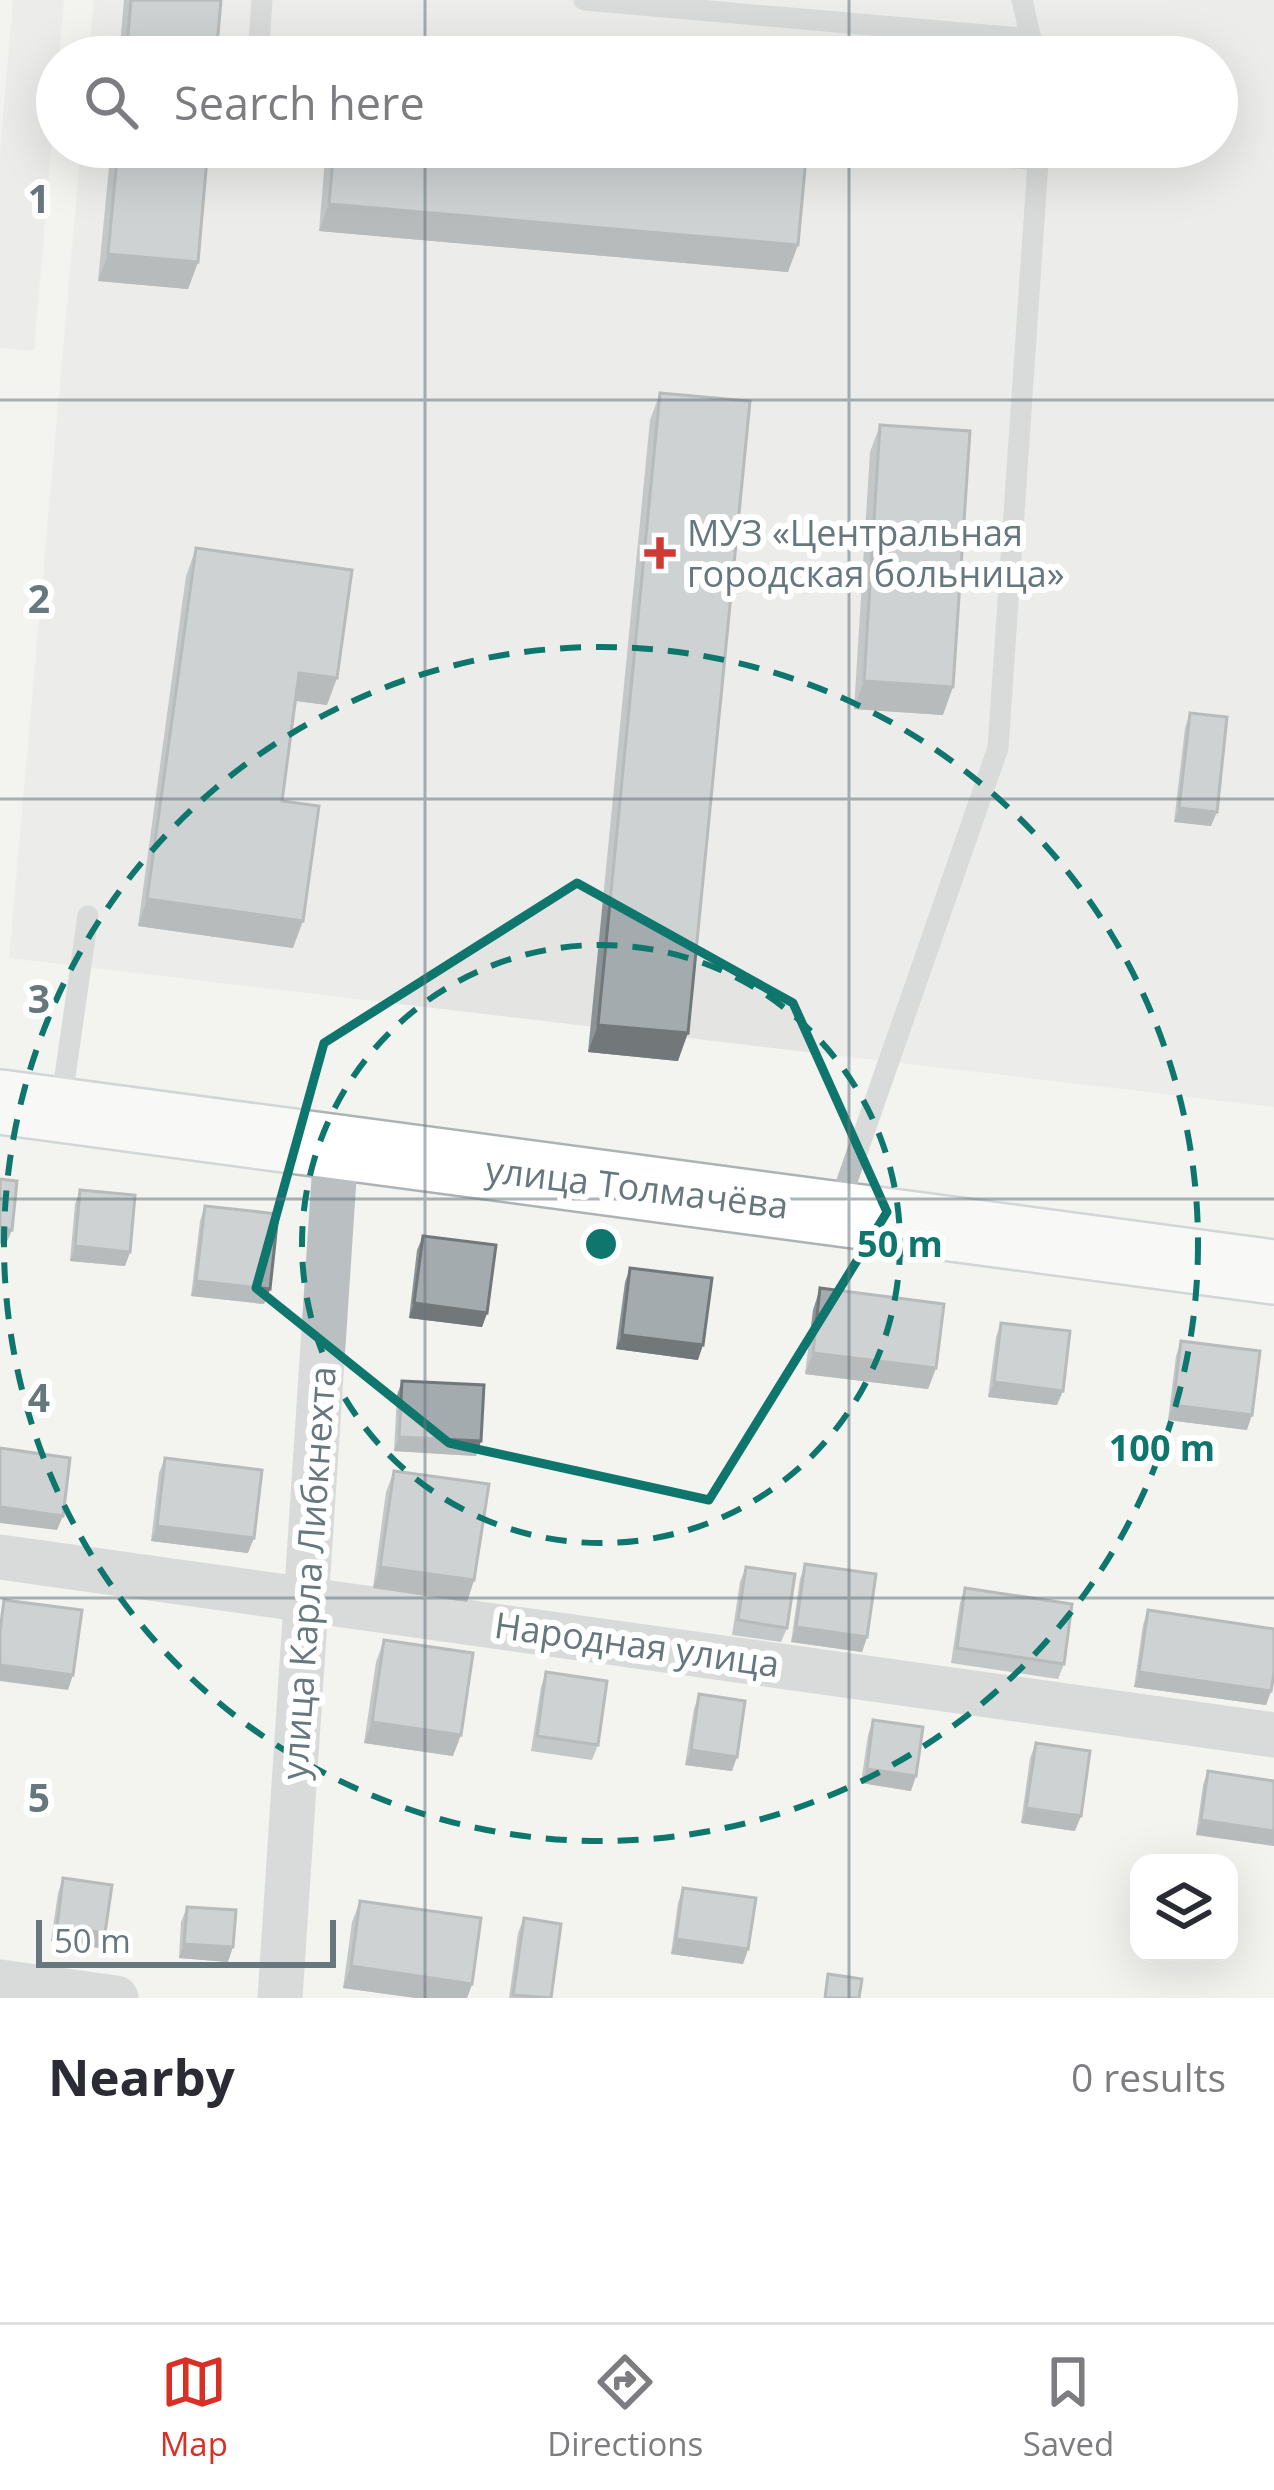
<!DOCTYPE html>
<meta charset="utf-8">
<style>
body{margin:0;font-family:"Open Sans",sans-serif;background:#f7f7f7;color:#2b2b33}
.controls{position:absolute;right:36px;bottom:36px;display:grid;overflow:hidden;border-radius:24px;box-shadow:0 12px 48px #0002}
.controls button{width:108px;height:108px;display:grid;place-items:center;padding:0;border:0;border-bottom:3px solid #e1e1e2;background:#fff;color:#2b2b33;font:60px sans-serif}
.scale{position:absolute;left:36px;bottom:30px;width:300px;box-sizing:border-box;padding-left:12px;border:6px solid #66777d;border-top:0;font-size:33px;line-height:42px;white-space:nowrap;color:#66777d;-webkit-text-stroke:9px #fff;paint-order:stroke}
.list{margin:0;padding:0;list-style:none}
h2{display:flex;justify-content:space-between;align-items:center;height:156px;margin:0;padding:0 48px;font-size:51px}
h2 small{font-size:39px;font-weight:400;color:#7c7c81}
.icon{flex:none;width:66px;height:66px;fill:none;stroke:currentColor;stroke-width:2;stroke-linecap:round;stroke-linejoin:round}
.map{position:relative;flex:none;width:1274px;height:1998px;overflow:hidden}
.search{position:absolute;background:#fff;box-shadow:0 12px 48px #0002;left:36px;right:36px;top:36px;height:132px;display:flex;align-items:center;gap:30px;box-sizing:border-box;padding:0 42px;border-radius:66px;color:#7c7c81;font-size:45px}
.sheet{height:324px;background:#fff}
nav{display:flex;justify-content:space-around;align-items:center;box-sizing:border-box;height:168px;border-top:3px solid #e1e1e2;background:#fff;font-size:33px;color:#7c7c81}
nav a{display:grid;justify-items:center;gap:6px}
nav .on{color:#d93025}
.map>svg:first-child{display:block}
</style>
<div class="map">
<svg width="1274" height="1998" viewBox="0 0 1274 1998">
<rect width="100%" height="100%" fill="#f3f3f0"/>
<g fill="#e4e4e3">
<polygon points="13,0 64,0 34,351 0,348 0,150"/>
<polygon points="94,0 1274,0 1274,1107 9,958 81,147 1217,147 1217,57 89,57"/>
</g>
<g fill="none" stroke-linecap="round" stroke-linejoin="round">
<g stroke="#adb3b5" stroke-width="68">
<polyline id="secondary" points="0,1102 1274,1272"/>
</g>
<g stroke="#babfc1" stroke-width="21">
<polyline points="584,0 1031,39 1033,57"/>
<polyline points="1022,0 1031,39"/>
<polyline points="258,57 262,0"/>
<polyline points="872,147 1040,160"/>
<polyline points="61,1104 88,916"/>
<polyline points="838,1207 998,748 1039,147"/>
</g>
<g stroke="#babfc1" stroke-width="45">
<polyline points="0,1557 1274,1735"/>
<polyline points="0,1982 116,1998"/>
<polyline points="280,1998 336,1148"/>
</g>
<use href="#secondary" stroke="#fff" stroke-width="63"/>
</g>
<g fill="#8c9396">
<polygon points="124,0 221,0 216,57 119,57"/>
<polygon points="111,147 208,147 198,262 188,289 98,281"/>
<polygon points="326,147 807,147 788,272 319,231"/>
<polygon points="660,393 678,1061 588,1052 650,420"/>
<polygon points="880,425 943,715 854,709 870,452"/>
<polygon points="196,548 327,705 296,701 282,801 293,948 138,926 186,576"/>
<polygon points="1190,713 1211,826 1174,822 1185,728"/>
<polygon points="80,1190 130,1252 125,1266 70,1261 75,1204"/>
<polygon points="205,1206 270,1289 264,1304 191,1296 200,1221"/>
<polygon points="423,1236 487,1313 482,1327 409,1318 417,1250"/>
<polygon points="630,1268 698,1360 616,1349 625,1282"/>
<polygon points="820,1288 936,1368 928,1389 805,1374 813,1310"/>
<polygon points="1001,1323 1057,1405 988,1397 996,1337"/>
<polygon points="1181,1341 1247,1430 1168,1420 1176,1356"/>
<polygon points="402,1381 481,1441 476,1456 394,1451 397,1395"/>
<polygon points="165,1458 248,1553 151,1541 159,1473"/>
<polygon points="394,1471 474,1580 467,1602 373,1588 386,1492"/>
<polygon points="805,1564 867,1637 862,1652 791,1642 800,1579"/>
<polygon points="746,1567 787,1628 781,1642 732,1635 740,1582"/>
<polygon points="965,1588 1064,1664 1058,1679 951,1663 960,1603"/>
<polygon points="1148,1610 1271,1691 1266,1705 1134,1687 1143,1625"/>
<polygon points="384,1640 453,1756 364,1743 376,1662"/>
<polygon points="546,1672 598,1745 592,1760 531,1751 541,1687"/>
<polygon points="699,1694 732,1771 685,1765 694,1709"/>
<polygon points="873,1720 911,1791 861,1783 868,1735"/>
<polygon points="1036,1743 1075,1831 1021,1823 1030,1758"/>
<polygon points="1208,1771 1274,1781 1196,1835 1203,1785"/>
<polygon points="63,1878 105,1933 100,1948 51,1941 58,1893"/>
<polygon points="683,1888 748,1949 743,1964 671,1954 678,1903"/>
<polygon points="360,1901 472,1984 467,1998 416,1998 343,1988 352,1922"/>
<polygon points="187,1907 228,1962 179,1958 181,1922"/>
<polygon points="524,1918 551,1998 509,1998 518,1933"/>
</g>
<g fill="#72787a">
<polygon points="329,204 798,245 788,272 319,231"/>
<polygon points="108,254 198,262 188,289 98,281"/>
<polygon points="299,673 337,678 327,705 290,700"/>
<polygon points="864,681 953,687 943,715 854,709"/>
<polygon points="1179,808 1217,812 1211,826 1174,822"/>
<polygon points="147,899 303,921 293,948 138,926"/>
<polygon points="598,1025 688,1033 678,1061 588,1052"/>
<polygon points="0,1228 12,1230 6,1244 0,1244"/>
<polygon points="75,1246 130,1252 125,1266 70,1261"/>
<polygon points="196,1281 270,1289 264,1304 191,1296"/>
<polygon points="414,1303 487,1313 482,1327 409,1318"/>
<polygon points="622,1335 703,1345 698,1360 616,1349"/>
<polygon points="813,1353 936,1368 928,1389 805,1374"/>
<polygon points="994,1382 1063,1391 1057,1405 988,1397"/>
<polygon points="1173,1405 1252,1415 1247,1430 1168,1420"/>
<polygon points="399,1437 481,1441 476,1456 394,1451"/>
<polygon points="0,1507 63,1516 57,1530 0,1523"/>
<polygon points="157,1526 254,1538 248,1553 151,1541"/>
<polygon points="380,1567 474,1580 467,1602 373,1588"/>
<polygon points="796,1627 867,1637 862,1652 791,1642"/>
<polygon points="0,1665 73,1675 68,1690 0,1681"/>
<polygon points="1139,1672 1271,1691 1266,1705 1134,1687"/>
<polygon points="372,1722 461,1735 453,1756 364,1743"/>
<polygon points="691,1750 737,1757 732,1771 685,1765"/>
<polygon points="867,1769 916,1776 911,1791 861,1783"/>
<polygon points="1026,1808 1081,1816 1075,1831 1021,1823"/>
<polygon points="1201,1820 1274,1831 1274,1846 1196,1835"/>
<polygon points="57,1926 105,1933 100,1948 51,1941"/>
<polygon points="676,1939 748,1949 743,1964 671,1954"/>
<polygon points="184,1944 233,1947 228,1962 179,1958"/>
<polygon points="351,1966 472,1984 467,1998 416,1998 343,1988"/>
</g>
<g fill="#a3abae" stroke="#72787a" stroke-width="3">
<polygon points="131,0 221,0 216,57 126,57"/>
<polygon points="118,147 208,147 198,262 108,254"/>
<polygon points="334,147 807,147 798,245 329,204"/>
<polygon points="660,393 750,401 688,1033 598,1025"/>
<polygon points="880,425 970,431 953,687 864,681"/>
<polygon points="196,548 352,570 337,678 299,673 282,801 319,806 303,921 147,899"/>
<polygon points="1190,713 1227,717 1217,812 1179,808"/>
<polygon points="0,1179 17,1181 12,1230 0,1228"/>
<polygon points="80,1190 135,1195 130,1252 75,1246"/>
<polygon points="205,1206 278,1214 270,1289 196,1281"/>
<polygon points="423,1236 496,1245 487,1313 414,1303"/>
<polygon points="630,1268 712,1278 703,1345 622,1335"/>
<polygon points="820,1288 944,1304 936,1368 813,1353"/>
<polygon points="1001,1323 1070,1331 1063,1391 994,1382"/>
<polygon points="1181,1341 1260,1351 1252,1415 1173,1405"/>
<polygon points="402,1381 484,1385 481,1441 399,1437"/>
<polygon points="0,1448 70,1458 63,1516 0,1507"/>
<polygon points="165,1458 262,1470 254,1538 157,1526"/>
<polygon points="394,1471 489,1484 474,1580 380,1567"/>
<polygon points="805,1564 876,1574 867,1637 796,1627"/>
<polygon points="746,1567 795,1574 787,1628 738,1620"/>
<polygon points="965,1588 1072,1604 1064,1664 957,1648"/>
<polygon points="4,1600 82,1610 73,1675 0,1665 0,1631"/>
<polygon points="1148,1610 1274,1629 1274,1673 1271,1691 1139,1672"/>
<polygon points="384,1640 473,1653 461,1735 372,1722"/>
<polygon points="546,1672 607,1681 598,1745 537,1736"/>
<polygon points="699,1694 745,1701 737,1757 691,1750"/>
<polygon points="873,1720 923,1727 916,1776 867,1769"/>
<polygon points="1036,1743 1090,1751 1081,1816 1026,1808"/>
<polygon points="1208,1771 1274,1781 1274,1831 1201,1820"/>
<polygon points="63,1878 112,1885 105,1933 57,1926"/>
<polygon points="683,1888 756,1898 748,1949 676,1939"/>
<polygon points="360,1901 481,1918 472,1984 351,1966"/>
<polygon points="187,1907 236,1910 233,1947 184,1944"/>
<polygon points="524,1918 561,1924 551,1998 513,1995"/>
<polygon points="828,1974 862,1979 859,1998 825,1998"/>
</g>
<path d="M0 0H1274V1998H0ZM577 883 793 1003 887 1212 709 1500 449 1443 256 1288 324 1043Z" fill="#f3f3f0" fill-opacity=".55" fill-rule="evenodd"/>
<path fill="none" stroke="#0f766e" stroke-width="9" stroke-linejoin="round" d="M577 883 793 1003 887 1212 709 1500 449 1443 256 1288 324 1043Z"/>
<path fill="none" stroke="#66777d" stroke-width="3" stroke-opacity="0.55" d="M425 0V57M849 0V57M425 147V1998M849 147V1998M0 400H1274M0 799H1274M0 1199H1274M0 1598H1274"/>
<g fill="none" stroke="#0f766e" stroke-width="6" stroke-dasharray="21 15">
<circle cx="601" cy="1244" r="299"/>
<circle cx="601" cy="1244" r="597"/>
</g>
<path fill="#ce3b35" stroke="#fff" stroke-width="4.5" d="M654 535h12v12h12v12h-12v12h-12v-12h-12v-12h12z"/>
<g text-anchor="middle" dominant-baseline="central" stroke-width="12" stroke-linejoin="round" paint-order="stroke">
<g font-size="36" fill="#66777d" stroke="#fff" text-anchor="start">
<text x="687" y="532">МУЗ «Центральная<tspan x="687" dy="41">городская больница»</tspan></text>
</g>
<g font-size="36" fill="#66777d" stroke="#fff">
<text transform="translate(637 1187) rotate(7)">улица Толмачёва</text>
<text transform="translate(308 1573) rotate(-86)">улица Карла Либкнехта</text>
<text transform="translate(637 1644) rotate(8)">Народная улица</text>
</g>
</g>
<g font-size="39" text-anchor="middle" font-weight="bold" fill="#66777d" stroke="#fff" stroke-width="12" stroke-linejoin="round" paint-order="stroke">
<text x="39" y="213">1</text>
<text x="39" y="613">2</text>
<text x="39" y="1013">3</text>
<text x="39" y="1412">4</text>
<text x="39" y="1812">5</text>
</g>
<circle cx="601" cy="1244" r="18" fill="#0f766e" stroke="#fff" stroke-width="6"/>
<g font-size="36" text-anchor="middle" font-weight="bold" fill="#0f766e" stroke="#fff" stroke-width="12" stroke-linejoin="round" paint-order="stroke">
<text x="900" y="1257">50 m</text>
<text x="1162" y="1461">100 m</text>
</g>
</svg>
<div class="controls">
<button><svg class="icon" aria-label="layers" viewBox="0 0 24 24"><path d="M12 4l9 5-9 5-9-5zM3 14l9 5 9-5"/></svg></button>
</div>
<div class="scale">50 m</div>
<div class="search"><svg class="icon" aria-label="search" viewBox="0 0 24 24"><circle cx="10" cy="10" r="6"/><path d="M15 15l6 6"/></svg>Search here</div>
</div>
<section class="sheet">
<h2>Nearby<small>0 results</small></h2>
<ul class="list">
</ul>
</section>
<nav>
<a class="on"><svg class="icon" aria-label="map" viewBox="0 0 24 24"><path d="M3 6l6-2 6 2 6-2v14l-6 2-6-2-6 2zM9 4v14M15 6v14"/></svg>Map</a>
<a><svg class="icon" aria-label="directions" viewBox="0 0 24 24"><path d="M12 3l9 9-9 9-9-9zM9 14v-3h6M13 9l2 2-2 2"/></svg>Directions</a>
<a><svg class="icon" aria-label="saved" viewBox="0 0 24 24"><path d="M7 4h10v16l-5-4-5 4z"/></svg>Saved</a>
</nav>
